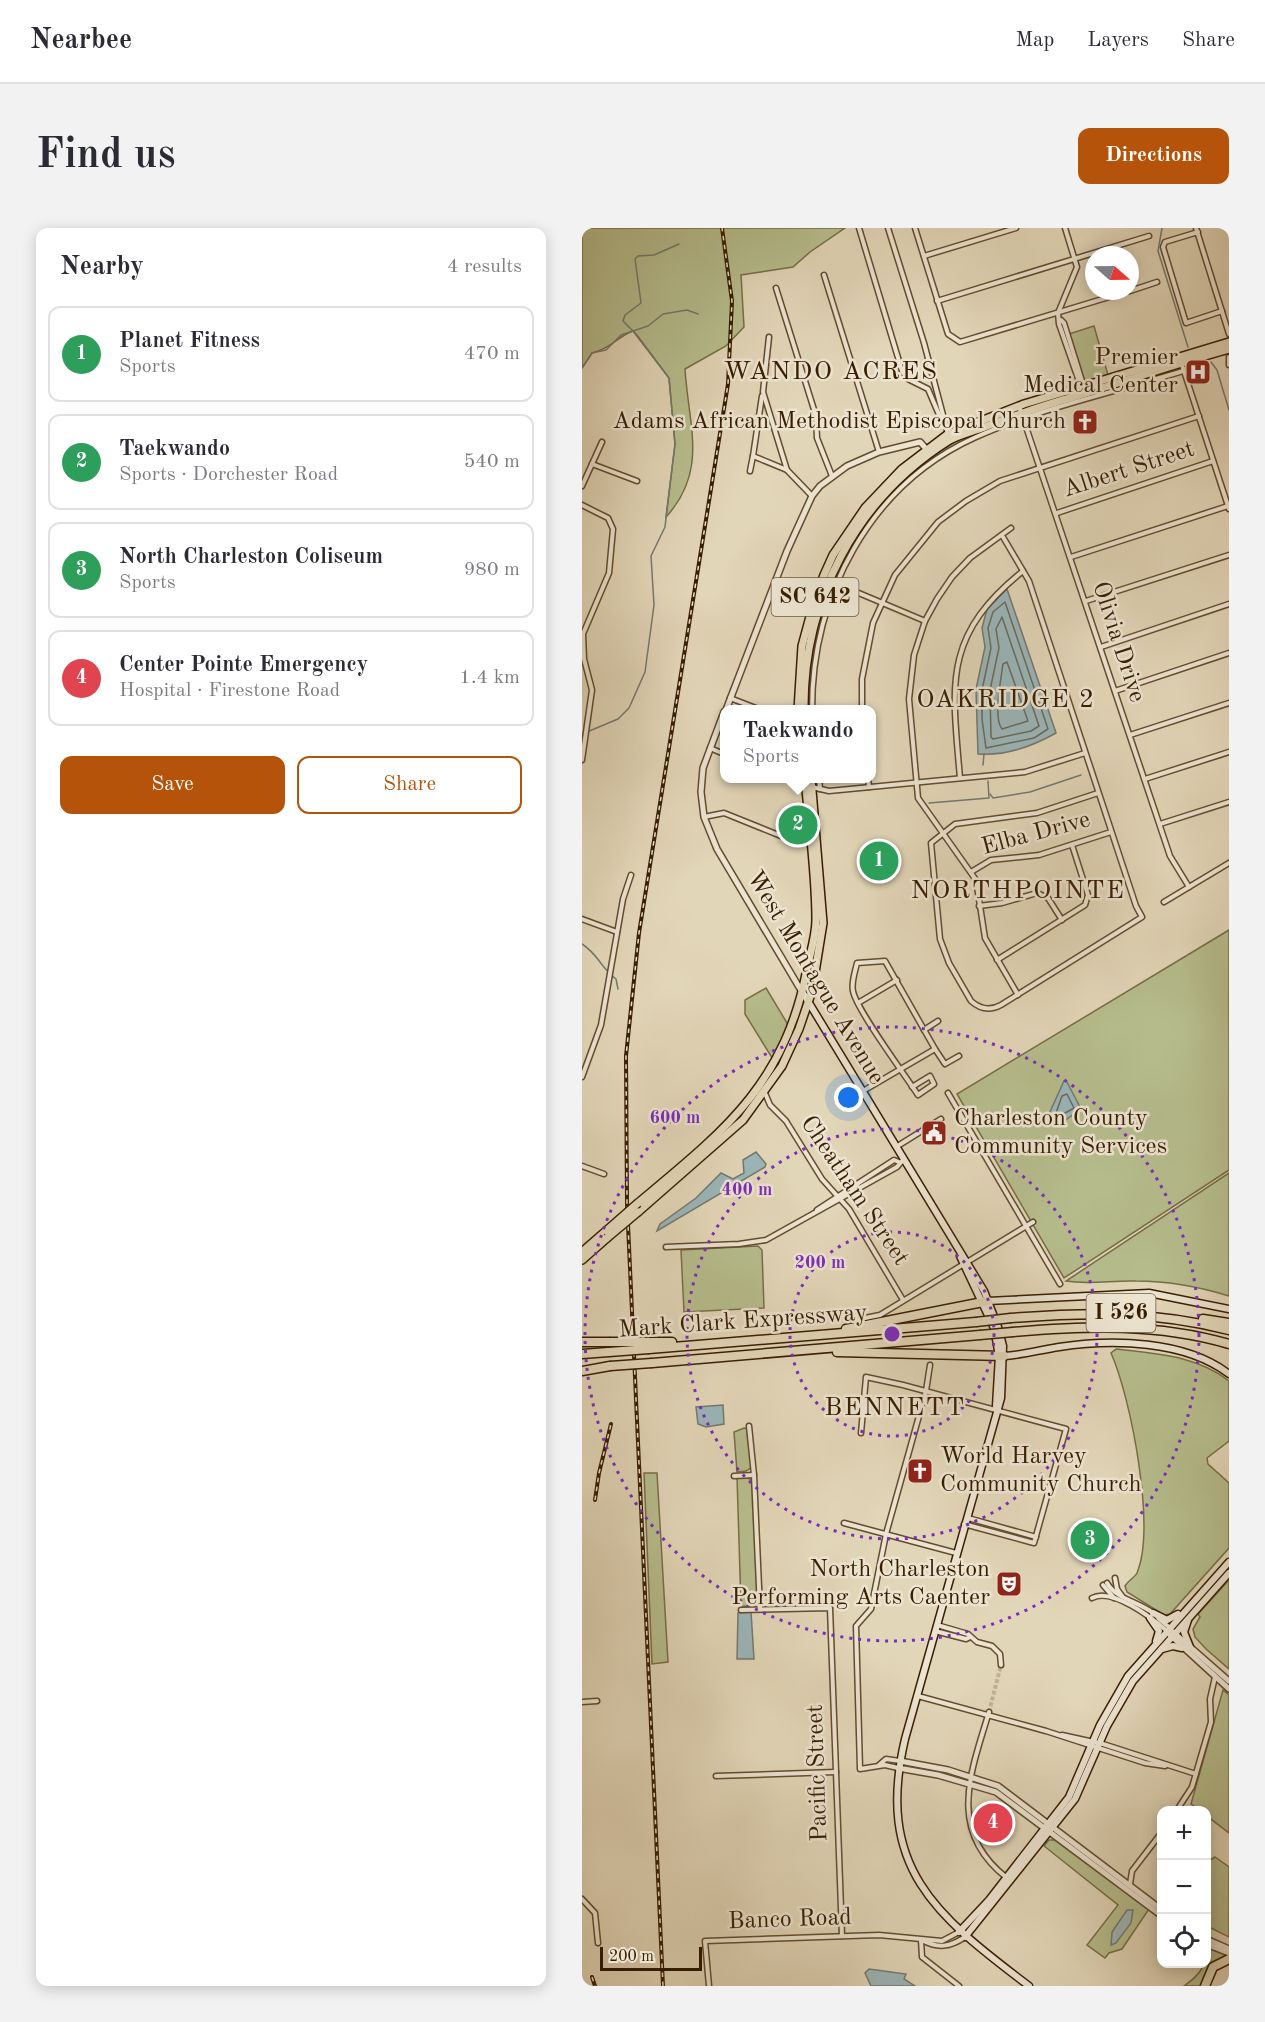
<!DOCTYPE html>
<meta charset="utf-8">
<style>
body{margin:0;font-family:"Old Standard TT",serif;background:#f2f2f3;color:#2b2b33}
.controls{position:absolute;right:18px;bottom:18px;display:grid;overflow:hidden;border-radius:12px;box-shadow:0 3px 15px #0003}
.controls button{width:54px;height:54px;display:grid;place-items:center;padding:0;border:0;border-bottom:2px solid #e1e1e2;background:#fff;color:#2b2b33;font:30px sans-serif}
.compass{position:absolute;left:503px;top:18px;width:54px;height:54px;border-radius:50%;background:#fff;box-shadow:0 3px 15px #0003;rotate:110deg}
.scale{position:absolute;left:18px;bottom:15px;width:102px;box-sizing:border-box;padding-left:6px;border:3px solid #381e00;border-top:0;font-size:16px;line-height:21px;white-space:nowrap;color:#381e00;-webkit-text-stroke:4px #ece4d1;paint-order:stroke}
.you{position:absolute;left:267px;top:870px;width:21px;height:21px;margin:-15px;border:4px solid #fff;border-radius:50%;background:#1a73e8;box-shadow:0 0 0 9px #1a73e833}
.badge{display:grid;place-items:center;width:39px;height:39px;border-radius:50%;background:#b45309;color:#fff;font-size:20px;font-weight:700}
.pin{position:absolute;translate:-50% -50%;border:3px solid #fff;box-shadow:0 2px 6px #0006}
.popup{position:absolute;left:138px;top:477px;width:156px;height:78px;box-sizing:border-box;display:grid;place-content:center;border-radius:12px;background:#fff;filter:drop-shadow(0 2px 4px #0005);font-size:20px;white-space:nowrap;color:#7c7c81}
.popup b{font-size:22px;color:#2b2b33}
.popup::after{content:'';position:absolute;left:50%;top:100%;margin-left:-12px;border:12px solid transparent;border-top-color:#fff}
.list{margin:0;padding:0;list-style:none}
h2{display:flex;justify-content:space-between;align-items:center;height:78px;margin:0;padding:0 24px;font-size:26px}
h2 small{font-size:20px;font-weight:400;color:#7c7c81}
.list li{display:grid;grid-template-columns:39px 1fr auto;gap:18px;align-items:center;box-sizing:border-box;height:96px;margin:0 12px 12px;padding:0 12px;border:2px solid #e1e1e2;border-radius:12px}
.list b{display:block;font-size:22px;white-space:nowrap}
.list p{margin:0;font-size:20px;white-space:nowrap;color:#7c7c81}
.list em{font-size:20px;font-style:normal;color:#7c7c81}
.actions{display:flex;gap:12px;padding:18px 24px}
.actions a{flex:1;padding:14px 0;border:2px solid #b45309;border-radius:12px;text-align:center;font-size:21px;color:#b45309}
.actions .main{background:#b45309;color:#fff}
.icon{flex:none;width:33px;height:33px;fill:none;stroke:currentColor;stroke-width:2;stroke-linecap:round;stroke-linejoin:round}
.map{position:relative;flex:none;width:647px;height:1758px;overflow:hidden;border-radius:12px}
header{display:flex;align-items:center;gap:36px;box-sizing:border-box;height:84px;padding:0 30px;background:#fff;border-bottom:2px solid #e1e1e2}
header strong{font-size:28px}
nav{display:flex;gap:33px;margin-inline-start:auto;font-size:21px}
.intro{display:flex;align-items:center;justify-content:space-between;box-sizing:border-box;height:144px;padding:0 36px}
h1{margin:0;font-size:42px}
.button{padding:15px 27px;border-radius:12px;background:#b45309;color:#fff;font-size:21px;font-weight:700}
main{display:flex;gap:36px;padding:0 36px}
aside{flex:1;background:#fff;border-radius:12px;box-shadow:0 3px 15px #0003}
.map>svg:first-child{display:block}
</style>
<header>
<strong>Nearbee</strong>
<nav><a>Map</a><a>Layers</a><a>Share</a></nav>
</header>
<div class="intro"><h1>Find us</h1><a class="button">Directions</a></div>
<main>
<aside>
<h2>Nearby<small>4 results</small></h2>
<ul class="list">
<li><span class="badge" style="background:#2e9e5b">1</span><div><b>Planet Fitness</b><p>Sports</p></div><em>470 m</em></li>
<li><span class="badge" style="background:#2e9e5b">2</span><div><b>Taekwando</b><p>Sports · Dorchester Road</p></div><em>540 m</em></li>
<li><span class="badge" style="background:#2e9e5b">3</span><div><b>North Charleston Coliseum</b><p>Sports</p></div><em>980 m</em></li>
<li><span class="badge" style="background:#e0444e">4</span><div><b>Center Pointe Emergency</b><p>Hospital · Firestone Road</p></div><em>1.4 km</em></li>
</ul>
<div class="actions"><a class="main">Save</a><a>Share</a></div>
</aside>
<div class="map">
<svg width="647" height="1758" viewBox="0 0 647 1758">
<rect width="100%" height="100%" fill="#e2d6b8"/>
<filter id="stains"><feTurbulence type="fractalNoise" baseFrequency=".00333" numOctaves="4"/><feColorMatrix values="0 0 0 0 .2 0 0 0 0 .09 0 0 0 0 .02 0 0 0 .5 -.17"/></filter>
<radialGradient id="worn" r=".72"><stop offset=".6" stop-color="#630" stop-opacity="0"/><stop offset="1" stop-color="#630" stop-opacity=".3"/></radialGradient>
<g fill="#b6bd8d" stroke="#776e46" stroke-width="1.5">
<path d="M0 0H263L228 24 211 39 159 47 162 99 144 118 103 141C106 196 127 242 84 289L93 216 87 150 51 103C33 110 32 119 10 125L0 140Z"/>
<polygon points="512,98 526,147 503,154 487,106"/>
<path d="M435 189V192C305 235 227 344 228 481L225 482C219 374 282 265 376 212 395 202 415 196 435 189Z"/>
<polygon points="647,702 647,942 482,1050 375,866"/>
<polygon points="184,760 208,800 192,833 163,786 163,772"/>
<path d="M647 945V1068C618 1059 585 1053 554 1053 531 1052 508 1057 484 1053Z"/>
<polygon points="176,1018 180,1022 182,1080 102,1084 99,1022"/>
<path d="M534 1121C574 1126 614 1127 647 1153V1213L625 1230 626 1236 647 1255V1320L588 1386 582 1387 545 1364 543 1358C546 1353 553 1349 555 1345 574 1299 549 1170 529 1125Z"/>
<polygon points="162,1200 167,1201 170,1239 164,1243 155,1244 152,1204"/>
<polygon points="62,1245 75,1245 86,1434 70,1436"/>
<polygon points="155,1249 165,1249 171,1254 176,1376 173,1379 159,1378"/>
<polygon points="647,1352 647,1441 624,1421 613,1409 611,1401 618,1389 616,1386"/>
<polygon points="641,1462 647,1467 647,1605 625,1588 624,1582 618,1582 609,1576"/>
<polygon points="467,1612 473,1612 567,1681 540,1721 527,1725 523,1730 505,1717 536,1677 462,1618"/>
<polygon points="633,1629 647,1639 647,1709 625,1698 625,1634"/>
<path d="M625 1718 647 1727 621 1758H602C619 1746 624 1738 625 1718Z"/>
</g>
<g fill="#9bb6ba" stroke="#737970" stroke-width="1.5">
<path d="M425 361 474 505C451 518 423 528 396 526L394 461 403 419 400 400 405 381Z"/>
<polygon points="482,853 485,854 499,881 475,898 471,898 467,894 467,886"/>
<polygon points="174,924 184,936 183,939 75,1003 78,996 114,970 139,945 151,951 162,945 161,932"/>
<polygon points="141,1177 142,1196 124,1199 116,1196 114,1179"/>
<polygon points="169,1384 172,1431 155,1431 156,1385"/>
<polygon points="545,1682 551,1682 549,1695 534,1715 529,1717 530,1704"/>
<polygon points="287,1741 324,1746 322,1751 333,1758 289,1758 283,1745"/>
</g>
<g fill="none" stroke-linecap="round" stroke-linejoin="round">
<g stroke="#6a6a5d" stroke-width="1.5">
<polygon points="423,374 466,501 452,510 404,520 400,491 400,462 409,420 406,400 411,384"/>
<polygon points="420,389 457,498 449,503 411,511 409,509 408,462 417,420 414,401"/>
<path d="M425 434 446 493 420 501C411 490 419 451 421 436Z"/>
<polygon points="485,866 492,880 476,889 474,885 480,868"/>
</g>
<g stroke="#737970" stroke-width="1.5">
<polyline points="580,0 576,23 606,119"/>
<polyline points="629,134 635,142 647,182"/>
<polyline points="0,140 10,125 24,122 39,107 66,98 81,86 105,82 116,86"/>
<polyline points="0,506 36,491 47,480 63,444 72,377 69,328 83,299 93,216 87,150 55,107 41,93 43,87 59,75 53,31 56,28 72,27 97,16"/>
<polyline points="401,537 402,526"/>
<polyline points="408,566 411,570 448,564 499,547"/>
<polyline points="347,575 407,570 406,553"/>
<path d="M0 716C16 726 19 740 34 751L36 761"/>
</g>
<polyline stroke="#c0b193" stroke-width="4" stroke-dasharray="4 2" stroke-linecap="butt" points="407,1484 419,1437"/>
<g stroke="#624c2e" stroke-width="7">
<g id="minor">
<polyline points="277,0 320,143 326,151 346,161 358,189 362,192"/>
<polyline points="306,0 342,115 366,206"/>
<polyline points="333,0 366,106 378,114 547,63"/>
<polyline points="483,0 495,39 476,85 477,96 499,159"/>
<polyline points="614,0 647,106"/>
<polyline points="616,4 583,14 581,19 604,95 640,83"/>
<polyline points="342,28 434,0"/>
<polyline points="242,47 297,224"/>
<polyline points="194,60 234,188 235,210 250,248"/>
<polyline points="548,63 575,54"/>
<polyline points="355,73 567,8"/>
<polyline points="479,92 482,95 500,153 498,156"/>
<polyline points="187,109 181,164 205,242 230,268"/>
<polyline points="647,129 647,137"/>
<polyline points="599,134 647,281"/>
<polyline points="437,178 588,628 607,659"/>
<polyline points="171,228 180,168"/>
<polyline points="10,236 55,253"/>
<polyline points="168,243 171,228 205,242"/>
<polyline points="0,258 20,214"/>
<polyline points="0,277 26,290 31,301 27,345 1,406 2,431 10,462 0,532"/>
<polyline points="475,285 631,233"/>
<polyline points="429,300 388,330 370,349 355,371 343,393 332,427 327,471 336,570 394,652 403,710 436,767"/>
<path d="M421 309 447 353 554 678 560 689 419 777C408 783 398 781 389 773L367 735 358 711 349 615 373 596 455 585 516 565"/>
<polyline points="489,329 646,278"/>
<polyline points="253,355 343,393"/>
<polyline points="504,373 647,327"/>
<polyline points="519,419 647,376"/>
<polyline points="533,463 647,425"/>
<polyline points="148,470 179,482"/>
<path d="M230 482C230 368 287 257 394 209 459 180 533 164 601 143"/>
<polyline points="280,482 280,451 291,395 313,347 356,294 384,273 418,253 617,188"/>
<polyline points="548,507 647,475"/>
<polyline points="128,520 142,526"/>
<polyline points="203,550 222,557"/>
<polyline points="237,550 238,561"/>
<polyline points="286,550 287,559"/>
<path d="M378 550C370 456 360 408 441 343"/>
<polyline points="563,551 647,524"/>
<polyline points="230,559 247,563 443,544 503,525"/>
<polyline points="122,589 142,585 199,608"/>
<polyline points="578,596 647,574"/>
<polyline points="389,644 409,632 457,627 529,604"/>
<polyline points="582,674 647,635"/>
<polyline points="397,678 420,675 455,665 466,670 480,692"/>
<polyline points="0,691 35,704"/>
<polyline points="415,732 503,677 506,667 490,617"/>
<polyline points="276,775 315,752"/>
<polyline points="342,802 356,793"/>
<polyline points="0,849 19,797 41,671 49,647"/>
<path d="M330 859 348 848 352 856 336 867C323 847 274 781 271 763 269 755 273 744 275 735L303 733 353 821"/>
<polyline points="281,863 353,821 363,836 377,828"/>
<polyline points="183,865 188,877 204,893 240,951 267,981 321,1072"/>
<polyline points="366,865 478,1056"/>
<polyline points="314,919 359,891"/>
<polyline points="0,938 22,946"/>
<polyline points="235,982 312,932 317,934"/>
<polyline points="84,1019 157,1016 184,1012 315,939 321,932"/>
<polyline points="273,1092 298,1087 451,994"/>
<polyline points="167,1198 172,1247 178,1381"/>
<polyline points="279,1205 284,1149 321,1157 484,1201 452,1315 382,1296"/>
<polyline points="152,1248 172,1247"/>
<polyline points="386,1290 454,1309"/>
<polyline points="262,1295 374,1325"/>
<polyline points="533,1350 535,1361 540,1368"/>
<path d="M525 1355C534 1371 557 1374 571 1385"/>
<polyline points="521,1357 532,1370"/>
<path d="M510 1370C530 1359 570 1390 585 1403"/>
<polyline points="159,1382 248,1380 260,1708"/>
<polyline points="576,1390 588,1400"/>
<polyline points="355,1397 386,1406 395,1414 410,1418 418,1426 419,1437"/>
<polyline points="353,1403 384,1411 388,1409"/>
<polyline points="336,1468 464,1503 563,1535 583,1538"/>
<polyline points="0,1474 15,1473"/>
<path d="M407 1484C389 1544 364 1603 425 1650"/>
<polyline points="480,1507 521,1516 614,1546"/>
<polyline points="297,1537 304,1531 318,1533"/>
<polyline points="316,1540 303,1537 278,1541 274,1398 289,1381 304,1306 344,1163 348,1137"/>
<polyline points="134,1548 254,1544"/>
<polyline points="595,1582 610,1559 629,1494 628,1471 633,1449"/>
<polyline points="548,1656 550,1643 580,1604"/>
<polyline points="0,1671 13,1685 16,1715"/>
<polyline points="339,1712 340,1729 377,1758"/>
<path d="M340 1712C356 1721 368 1719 383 1709"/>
<polyline points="127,1758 123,1713 297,1707 360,1713 377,1704"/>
</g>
</g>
<g stroke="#624c2e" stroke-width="8">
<g id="tertiary">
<polyline points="144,482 205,323 230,268 238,258 265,238 297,224 338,214 346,223"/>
<polyline points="142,484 121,540 119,564 122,589 135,621 220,764"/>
<polyline points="591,1404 647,1453"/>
<polyline points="588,1407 647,1461"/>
<polyline points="318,1533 366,1542 416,1558 580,1682"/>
<polyline points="316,1540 356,1547 414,1564 580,1688"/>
<polyline points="624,1711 647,1721"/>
<polyline points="624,1716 647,1725"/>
</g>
</g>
<g stroke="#381e00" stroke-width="9">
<g id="secondary">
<path d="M221 765 402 1063 416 1099 421 1118 419 1170 323 1511C293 1639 353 1687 447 1758"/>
<polyline points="378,1028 412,1100 417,1128 414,1178"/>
<polyline points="406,1073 567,1065 647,1081"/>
<path d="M422 1128C440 1127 458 1122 477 1119 530 1111 603 1112 647 1146"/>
<polyline points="571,1385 585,1392 596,1386"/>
<polyline points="568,1390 577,1403 574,1413"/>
<polyline points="606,1392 602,1404 608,1419"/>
<polyline points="580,1421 591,1418 600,1420"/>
<polyline points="377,1704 407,1672 487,1569 518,1497 546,1448 647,1334"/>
<polyline points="383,1709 493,1571 525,1498 551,1453 647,1345"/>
</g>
</g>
<g stroke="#381e00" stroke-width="10">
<g id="primary">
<polyline points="216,482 220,418 233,370 242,347 251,327 283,280 320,241 366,206 442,176 647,114"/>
<path d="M222 482C221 373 273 272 366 213 376 207 389 204 400 200 431 188 462 177 495 168 546 152 596 135 647 121"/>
<path d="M56 975C141 904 203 857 225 741 228 726 234 708 234 692 234 645 227 597 223 550"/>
<polyline points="56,984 161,892 200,838 217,801 230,763 241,695 229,550"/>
<polyline points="0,1024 24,1003"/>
<polyline points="0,1032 25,1010"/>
</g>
</g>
<g stroke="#381e00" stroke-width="11">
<g id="motorway">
<path d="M429 1090C507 1084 571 1083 647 1102"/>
<polyline points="621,1091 647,1095"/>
<polyline points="264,1101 406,1073"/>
<path d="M431 1104C505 1098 575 1095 647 1116"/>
<polyline points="0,1114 27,1114"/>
<polyline points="66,1114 90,1114"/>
<polyline points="67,1121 394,1094"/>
<polyline points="255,1124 422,1128"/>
<polyline points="0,1126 27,1124"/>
<polyline points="70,1135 398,1107"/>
<polyline points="0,1143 28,1138"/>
<polyline points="623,1758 631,1739 647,1731"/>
</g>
</g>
<use href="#minor" stroke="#ece4d1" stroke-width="4"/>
<use href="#tertiary" stroke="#ece4d1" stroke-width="5"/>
<use href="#secondary" stroke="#ece4d1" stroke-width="6"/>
<use href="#primary" stroke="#e2d6b8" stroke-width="7"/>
<use href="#motorway" stroke="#e2d6b8" stroke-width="8"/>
<g stroke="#381e00" stroke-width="4">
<g id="rail">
<polyline points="13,1272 17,1245 29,1196"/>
<polyline points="10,1749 13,1758"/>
<polyline points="81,1758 45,975 44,828 57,705 146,156 150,73 140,0"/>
</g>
</g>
<use href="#rail" stroke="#ece4d1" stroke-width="1.5" stroke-dasharray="4.5" stroke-linecap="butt"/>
<g stroke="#381e00" stroke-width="10" stroke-linecap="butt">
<g id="primary-bridge">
<polyline points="24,1003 56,975"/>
<polyline points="25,1010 56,984"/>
</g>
</g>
<g stroke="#381e00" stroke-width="11" stroke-linecap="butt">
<g id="motorway-bridge">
<polyline points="394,1094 429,1090"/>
<polyline points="398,1107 431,1104"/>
<polyline points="27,1114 66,1114"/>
<polyline points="27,1124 67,1121"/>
<polyline points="28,1138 70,1135"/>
</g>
</g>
<use href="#primary-bridge" stroke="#e2d6b8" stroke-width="7"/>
<use href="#motorway-bridge" stroke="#e2d6b8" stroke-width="8"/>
</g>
<g fill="none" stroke="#7b2cbf" stroke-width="3" stroke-dasharray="3 6">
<circle cx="310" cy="1106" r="102"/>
<circle cx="310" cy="1106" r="205"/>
<circle cx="310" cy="1106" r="307"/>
</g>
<defs>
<g id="hospital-square" transform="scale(1.35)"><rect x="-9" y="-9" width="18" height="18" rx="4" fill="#8f2418" stroke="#ece4d1"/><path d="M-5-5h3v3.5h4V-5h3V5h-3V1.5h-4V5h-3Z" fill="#fff"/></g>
<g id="church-square" transform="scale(1.35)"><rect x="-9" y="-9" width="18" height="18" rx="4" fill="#8f2418" stroke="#ece4d1"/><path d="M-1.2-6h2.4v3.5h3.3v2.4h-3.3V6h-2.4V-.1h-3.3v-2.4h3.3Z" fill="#fff"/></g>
<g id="civic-square" transform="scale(1.35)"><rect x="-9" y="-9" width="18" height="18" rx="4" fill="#8f2418" stroke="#ece4d1"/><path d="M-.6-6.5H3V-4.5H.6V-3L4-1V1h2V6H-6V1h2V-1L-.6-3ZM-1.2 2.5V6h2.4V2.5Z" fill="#fff"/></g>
<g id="theatre-square" transform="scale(1.35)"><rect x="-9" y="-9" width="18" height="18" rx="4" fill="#8f2418" stroke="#ece4d1"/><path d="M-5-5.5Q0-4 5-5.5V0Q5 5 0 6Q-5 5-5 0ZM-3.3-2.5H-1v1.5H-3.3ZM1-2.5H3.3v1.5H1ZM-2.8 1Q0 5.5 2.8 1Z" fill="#fff"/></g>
</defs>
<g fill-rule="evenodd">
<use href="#hospital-square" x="616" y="144"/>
<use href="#church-square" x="503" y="194"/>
<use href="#civic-square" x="352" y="905"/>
<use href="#church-square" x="338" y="1243"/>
<use href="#theatre-square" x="427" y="1356"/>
</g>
<g text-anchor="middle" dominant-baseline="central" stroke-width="5" stroke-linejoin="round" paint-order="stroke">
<g fill="#ece4d1" stroke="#6e593f" stroke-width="1.5">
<rect x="189.5" y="350" width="87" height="38" rx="4.5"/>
<rect x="504.5" y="1066" width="69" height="38" rx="4.5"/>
</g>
<g font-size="22" font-weight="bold" fill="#381e00">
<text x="233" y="369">SC 642</text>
<text x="539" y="1085">I 526</text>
</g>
<g font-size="24" fill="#381e00" stroke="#ece4d1" text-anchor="end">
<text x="596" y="130">Premier<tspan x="596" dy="28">Medical Center</tspan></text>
<text x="484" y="194">Adams African Methodist Episcopal Church</text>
<text x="372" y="891" text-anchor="start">Charleston County<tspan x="372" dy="28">Community Services</tspan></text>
<text x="358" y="1229" text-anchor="start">World Harvey<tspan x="358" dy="28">Community Church</tspan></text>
<text x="408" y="1342">North Charleston<tspan x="408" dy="28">Performing Arts Caenter</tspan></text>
</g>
<g font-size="24" fill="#381e00" stroke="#ece4d1">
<text transform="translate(547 242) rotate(-18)">Albert Street</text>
<text transform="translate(536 414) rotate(72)">Olivia Drive</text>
<text transform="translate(454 606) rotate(-15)">Elba Drive</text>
<text transform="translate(233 750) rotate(59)">West Montague Avenue</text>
<text transform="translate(272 963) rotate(56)">Cheatham Street</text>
<text transform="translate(161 1094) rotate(-4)">Mark Clark Expressway</text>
<text transform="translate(236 1545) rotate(-92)">Pacific Street</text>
<text transform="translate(208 1692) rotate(-2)">Banco Road</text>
</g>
<g font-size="26" letter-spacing="1.5" fill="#381e00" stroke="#ece4d1">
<text x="249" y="144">WANDO ACRES</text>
<text x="424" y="472">OAKRIDGE 2</text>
<text x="436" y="663">NORTHPOINTE</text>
<text x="313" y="1180">BENNETT</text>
</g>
</g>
<circle cx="310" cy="1106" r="9" fill="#7b2cbf" stroke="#ece4d1" stroke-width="3"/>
<g font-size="18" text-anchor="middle" font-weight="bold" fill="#7b2cbf" stroke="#ece4d1" stroke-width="5" stroke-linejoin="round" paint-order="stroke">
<text x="93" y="895">600 m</text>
<text x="165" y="967">400 m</text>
<text x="238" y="1040">200 m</text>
</g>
<rect width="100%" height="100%" filter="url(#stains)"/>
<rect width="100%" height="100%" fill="url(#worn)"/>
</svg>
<div class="controls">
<button>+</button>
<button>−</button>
<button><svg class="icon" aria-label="locate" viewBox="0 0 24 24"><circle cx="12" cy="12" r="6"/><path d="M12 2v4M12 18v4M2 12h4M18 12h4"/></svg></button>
</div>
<svg class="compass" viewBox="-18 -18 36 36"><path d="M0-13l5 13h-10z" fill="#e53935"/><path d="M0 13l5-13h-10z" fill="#7c7c81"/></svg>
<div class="scale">200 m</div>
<div class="you"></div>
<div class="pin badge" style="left:297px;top:633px;background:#2e9e5b">1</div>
<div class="pin badge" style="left:216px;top:597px;background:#2e9e5b">2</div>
<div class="popup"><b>Taekwando</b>Sports</div>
<div class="pin badge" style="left:508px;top:1312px;background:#2e9e5b">3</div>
<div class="pin badge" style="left:411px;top:1595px;background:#e0444e">4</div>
</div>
</main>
